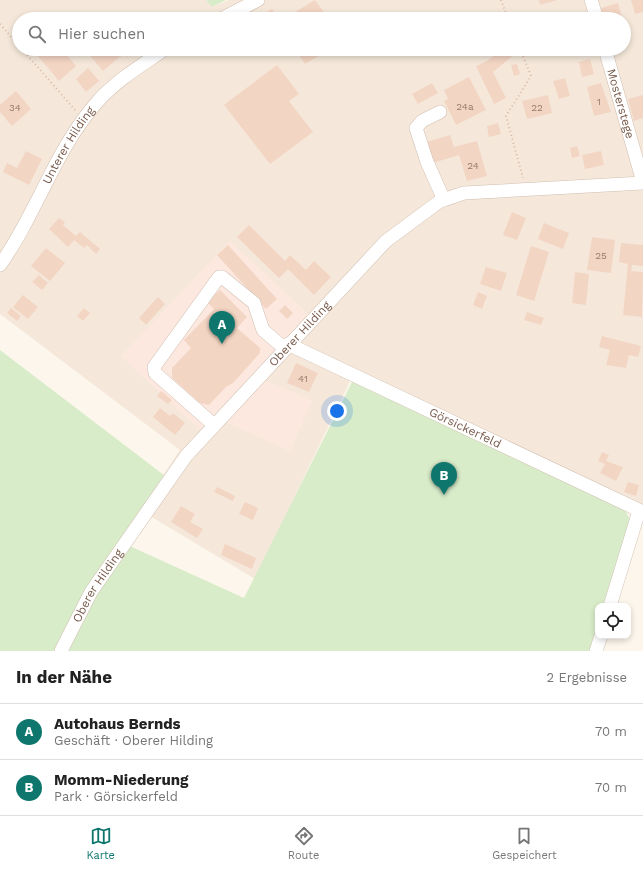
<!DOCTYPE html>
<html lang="de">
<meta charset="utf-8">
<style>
body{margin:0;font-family:"Work Sans",sans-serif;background:#f6f6f6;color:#222}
.controls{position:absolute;right:12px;bottom:12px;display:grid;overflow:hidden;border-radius:8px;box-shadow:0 2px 6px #0003}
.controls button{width:36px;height:36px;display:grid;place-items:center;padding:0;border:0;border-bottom:1px solid #e0e0e0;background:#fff;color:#222;font:20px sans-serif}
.you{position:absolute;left:337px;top:411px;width:14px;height:14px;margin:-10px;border:3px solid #fff;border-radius:50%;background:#1a73e8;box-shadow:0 0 0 6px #1a73e833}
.badge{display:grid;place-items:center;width:26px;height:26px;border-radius:50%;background:#0f766e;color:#fff;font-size:13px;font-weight:700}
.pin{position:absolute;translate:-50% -33px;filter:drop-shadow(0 1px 2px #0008)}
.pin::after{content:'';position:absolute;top:21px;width:14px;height:12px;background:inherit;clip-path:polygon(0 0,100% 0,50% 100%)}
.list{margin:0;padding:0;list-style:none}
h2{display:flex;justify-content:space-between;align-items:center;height:52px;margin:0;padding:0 16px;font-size:17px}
h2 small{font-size:13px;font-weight:400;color:#767676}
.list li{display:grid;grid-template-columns:26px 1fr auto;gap:12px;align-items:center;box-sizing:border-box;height:56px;padding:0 16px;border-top:1px solid #e0e0e0}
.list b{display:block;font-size:15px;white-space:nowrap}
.list p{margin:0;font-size:13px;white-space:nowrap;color:#767676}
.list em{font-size:13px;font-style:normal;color:#767676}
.icon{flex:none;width:22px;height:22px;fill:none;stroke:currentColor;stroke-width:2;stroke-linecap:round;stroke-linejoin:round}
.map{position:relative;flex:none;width:643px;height:651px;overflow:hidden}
.search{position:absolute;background:#fff;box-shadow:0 2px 6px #0003;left:12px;right:12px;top:12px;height:44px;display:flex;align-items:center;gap:10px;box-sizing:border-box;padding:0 14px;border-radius:22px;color:#767676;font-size:15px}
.sheet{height:164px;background:#fff}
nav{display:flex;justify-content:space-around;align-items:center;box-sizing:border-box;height:56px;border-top:1px solid #e0e0e0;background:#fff;font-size:11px;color:#767676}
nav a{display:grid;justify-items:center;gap:2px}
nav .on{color:#0f766e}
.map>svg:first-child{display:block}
</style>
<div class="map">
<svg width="643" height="651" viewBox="0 0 643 651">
<rect width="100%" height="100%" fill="#fdf6ec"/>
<path fill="#f5e8da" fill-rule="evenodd" d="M0 0H206L212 7 229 0H643V510L353 375 255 579 140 510 180 450 0 314ZM19 19H624V49H19Z"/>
<g fill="#fde8e0">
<polygon points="230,241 308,314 200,430 121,356"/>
<polygon points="263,379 312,401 290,451 226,422"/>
</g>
<g fill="#d8ecc9">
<polygon points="206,0 226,0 212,7"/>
<polygon points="0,350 169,479 123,543 244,598 353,380 625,510 630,519 605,606 598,606 598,629 591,651 0,651"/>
</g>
<g fill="#f3d5c3">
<polygon points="315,0 328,18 284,19"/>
<polygon points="539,0 557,0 540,5"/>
<polygon points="631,0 643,0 643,12 635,14"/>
<polygon points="618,3 622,18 624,18 630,36 624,38 624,19 601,19 598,9"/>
<polygon points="272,9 279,19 256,19"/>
<polygon points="45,49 62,49 76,66 59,81 37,55"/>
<polygon points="90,49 117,49 122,55 103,71 87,52"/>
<polygon points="121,49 136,49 127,57"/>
<polygon points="235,49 251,49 239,56"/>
<polygon points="295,49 326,49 327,51 305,64"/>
<polygon points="502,49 510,49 515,54 493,72 506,98 494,104 476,66 487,61"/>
<polygon points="590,59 594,74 582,77 579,62"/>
<polygon points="517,64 520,74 514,76 511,65"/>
<polygon points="277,65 299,94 289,101 313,132 270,164 224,105"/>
<polygon points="88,68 99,81 86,92 76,79"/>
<polygon points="469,77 486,110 456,125 444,101 448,99 444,90"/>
<polygon points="565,78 570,96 559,99 553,81"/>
<polygon points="432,83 438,93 418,104 412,94"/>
<polygon points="601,83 611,112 594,116 587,87"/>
<polygon points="16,91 31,109 12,126 0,112 0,105"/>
<polygon points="548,95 552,113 527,119 522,101"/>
<polygon points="643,95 643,118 634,121 628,99"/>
<polygon points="498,123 501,134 489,137 487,126"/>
<polygon points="450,135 454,147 477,141 487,176 467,181 459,155 433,163 427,142"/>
<polygon points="577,146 580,156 572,158 570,148"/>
<polygon points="26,151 42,159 29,185 3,172 7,163 17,168"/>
<polygon points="601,151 604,165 585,169 582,155"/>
<polygon points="512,212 526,218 517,240 503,235"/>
<polygon points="59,218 65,222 63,225 76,236 80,232 100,249 96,254 87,245 84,248 74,240 68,247 49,229"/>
<polygon points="544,223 569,233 563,249 538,239"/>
<polygon points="249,225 285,261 290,255 306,270 314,261 331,277 314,295 288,269 279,278 237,237"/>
<polygon points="592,237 615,240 611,273 587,270"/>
<polygon points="621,243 643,245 643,266 632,265 631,271 643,272 642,317 623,315 628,264 619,262"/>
<polygon points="228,245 277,299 266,309 217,255"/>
<polygon points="531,246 549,252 534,301 516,295"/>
<polygon points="46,248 65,263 50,281 31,266"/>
<polygon points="486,267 507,273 501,291 480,284"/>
<polygon points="575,272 589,274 586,305 572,303"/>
<polygon points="39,275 48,283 42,290 32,282"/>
<polygon points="220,290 247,317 237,328 260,348 260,353 233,383 226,387 209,405 200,403 172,378 172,368 191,348 184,340 214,309 207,302"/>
<polygon points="478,292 487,296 482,309 473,305"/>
<polygon points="23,295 38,307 28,319 13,307"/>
<polygon points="158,297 165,304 146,325 139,318"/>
<polygon points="285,305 293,313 287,319 279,311"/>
<polygon points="11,308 21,316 17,321 7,313"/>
<polygon points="84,308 90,313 83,321 77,316"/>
<polygon points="527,312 544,318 541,325 524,320"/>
<polygon points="602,336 641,346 638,357 629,355 626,368 606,365 610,350 599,347"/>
<polygon points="296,363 318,373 309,392 287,383"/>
<polygon points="161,391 172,400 168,404 157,396"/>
<polygon points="160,408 170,416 173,413 185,423 175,435 153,417"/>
<polygon points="602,452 609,455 606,461 623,467 616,481 600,473 605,464 598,461"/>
<polygon points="628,482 639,485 636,496 624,492"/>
<polygon points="217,487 235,496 233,501 214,492"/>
<polygon points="245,502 258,508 253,520 239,514"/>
<polygon points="181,506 195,514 190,522 203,529 197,538 171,522"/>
<polygon points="225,544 256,558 252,569 221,555"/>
</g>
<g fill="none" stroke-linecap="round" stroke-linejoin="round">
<g stroke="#d1beb0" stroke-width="14">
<g id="minor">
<polyline points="591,0 597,19"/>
<polyline points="221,19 258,0"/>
<path id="s1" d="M605 49 643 182"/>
<polyline points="440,112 422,121 416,128 427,162 444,200"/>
<path id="s2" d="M0 265C37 213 55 149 98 101 117 80 142 65 165 49"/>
<path id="s3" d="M288 344 643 512"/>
<polyline points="214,425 155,373 154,367 219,277 222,277 254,303 263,330 284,348"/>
<polyline points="610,606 639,511"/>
<path id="s4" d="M61 651 91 592 186 456 386 241 440 201 464 193 643 183"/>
<polyline points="596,651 601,636"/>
</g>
</g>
<g stroke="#d9b8a5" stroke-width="2" stroke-dasharray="1 3" stroke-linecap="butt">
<polyline points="501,0 508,19"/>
<polyline points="0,24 19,46"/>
<polyline points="22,49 75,110"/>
<polyline points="520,49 531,76 506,116 523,178"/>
</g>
<use href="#minor" stroke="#fff" stroke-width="13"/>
</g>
<g text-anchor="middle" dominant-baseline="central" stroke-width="3" stroke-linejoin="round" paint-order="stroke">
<g font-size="10" fill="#987a6a">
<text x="599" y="101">1</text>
<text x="465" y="106">24a</text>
<text x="15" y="107">34</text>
<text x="537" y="107">22</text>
<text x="473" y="165">24</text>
<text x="601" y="255">25</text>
<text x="303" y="378">41</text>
</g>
<g font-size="12" fill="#7a5c4d" stroke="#fffaf3">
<text stroke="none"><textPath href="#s1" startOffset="57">Mosterstege</textPath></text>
<text stroke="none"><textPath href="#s2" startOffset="138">Unterer Hilding</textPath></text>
<text stroke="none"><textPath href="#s4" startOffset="399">Oberer Hilding</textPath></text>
<text stroke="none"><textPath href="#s3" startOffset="196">Görsickerfeld</textPath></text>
<text stroke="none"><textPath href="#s4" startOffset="75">Oberer Hilding</textPath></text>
</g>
</g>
</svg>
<div class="controls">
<button><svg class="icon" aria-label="locate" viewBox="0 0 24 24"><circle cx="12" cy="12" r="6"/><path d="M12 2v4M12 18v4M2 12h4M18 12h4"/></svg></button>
</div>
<div class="you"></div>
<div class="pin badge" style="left:222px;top:344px">A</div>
<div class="pin badge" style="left:444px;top:495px">B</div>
<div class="search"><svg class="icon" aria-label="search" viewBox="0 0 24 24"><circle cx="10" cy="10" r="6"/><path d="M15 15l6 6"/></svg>Hier suchen</div>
</div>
<section class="sheet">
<h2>In der Nähe<small>2 Ergebnisse</small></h2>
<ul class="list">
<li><span class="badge">A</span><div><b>Autohaus Bernds</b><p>Geschäft · Oberer Hilding</p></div><em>70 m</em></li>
<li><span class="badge">B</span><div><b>Momm-Niederung</b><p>Park · Görsickerfeld</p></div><em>70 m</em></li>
</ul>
</section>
<nav>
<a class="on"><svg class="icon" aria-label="map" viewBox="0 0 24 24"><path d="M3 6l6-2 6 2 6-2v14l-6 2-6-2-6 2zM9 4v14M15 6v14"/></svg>Karte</a>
<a><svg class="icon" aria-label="directions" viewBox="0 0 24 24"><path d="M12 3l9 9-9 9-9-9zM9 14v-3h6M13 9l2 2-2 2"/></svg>Route</a>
<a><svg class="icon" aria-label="saved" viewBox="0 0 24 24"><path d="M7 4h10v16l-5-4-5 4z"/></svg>Gespeichert</a>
</nav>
